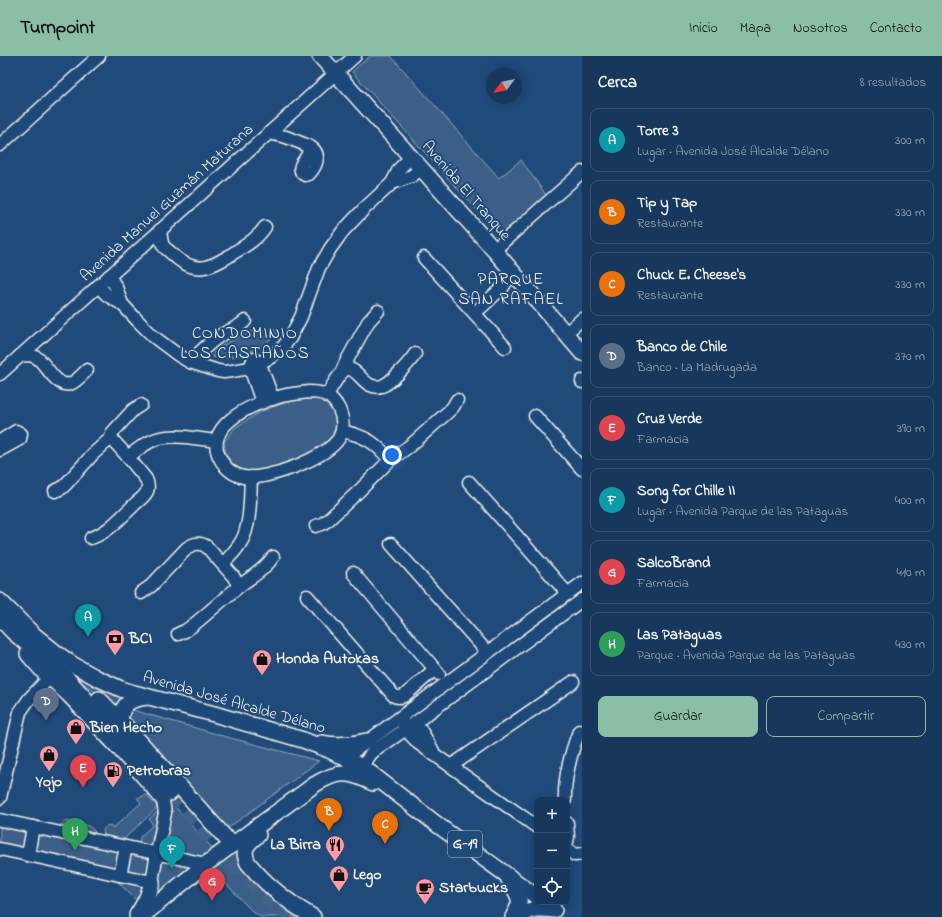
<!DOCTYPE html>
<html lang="es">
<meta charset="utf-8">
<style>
body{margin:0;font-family:"Indie Flower",sans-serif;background:#244365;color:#f1f3f6}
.controls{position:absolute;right:12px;bottom:12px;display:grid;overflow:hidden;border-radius:8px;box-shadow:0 2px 10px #0003}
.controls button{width:36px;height:36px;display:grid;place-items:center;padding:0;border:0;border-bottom:1px solid #365272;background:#17385c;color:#f1f3f6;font:20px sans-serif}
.compass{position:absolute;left:486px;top:12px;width:36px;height:36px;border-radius:50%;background:#17385c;box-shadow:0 2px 10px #0003;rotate:238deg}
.you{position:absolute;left:392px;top:399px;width:14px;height:14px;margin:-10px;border:3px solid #fff;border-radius:50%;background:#1a73e8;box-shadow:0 0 0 6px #1a73e833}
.badge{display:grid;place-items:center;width:26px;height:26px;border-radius:50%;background:#8abfa5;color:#fff;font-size:13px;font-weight:700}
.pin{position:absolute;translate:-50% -33px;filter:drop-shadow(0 1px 2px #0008)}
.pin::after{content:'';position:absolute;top:21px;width:14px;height:12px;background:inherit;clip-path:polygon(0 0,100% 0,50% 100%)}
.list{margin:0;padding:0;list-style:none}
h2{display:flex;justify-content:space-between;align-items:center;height:52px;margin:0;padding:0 16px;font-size:17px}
h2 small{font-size:13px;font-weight:400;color:#9eacbb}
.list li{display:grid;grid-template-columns:26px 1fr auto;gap:12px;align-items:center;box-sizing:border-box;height:64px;margin:0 8px 8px;padding:0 8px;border:1px solid #365272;border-radius:8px}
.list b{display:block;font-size:15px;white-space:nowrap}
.list p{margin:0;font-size:13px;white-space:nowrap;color:#9eacbb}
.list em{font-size:13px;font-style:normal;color:#9eacbb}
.actions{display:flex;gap:8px;padding:12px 16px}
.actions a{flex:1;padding:9px 0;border:1px solid #8abfa5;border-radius:8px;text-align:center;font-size:14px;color:#8abfa5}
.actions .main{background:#8abfa5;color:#111}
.icon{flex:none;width:22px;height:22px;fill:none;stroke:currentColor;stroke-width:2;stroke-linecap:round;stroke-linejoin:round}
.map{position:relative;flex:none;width:582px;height:861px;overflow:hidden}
header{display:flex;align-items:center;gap:24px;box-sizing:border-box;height:56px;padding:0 20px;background:#8abfa5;color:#111}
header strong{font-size:19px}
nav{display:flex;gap:22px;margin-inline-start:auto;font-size:14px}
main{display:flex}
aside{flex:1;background:#17385c}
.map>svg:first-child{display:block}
</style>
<header>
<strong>Turnpoint</strong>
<nav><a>Inicio</a><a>Mapa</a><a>Nosotros</a><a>Contacto</a></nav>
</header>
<main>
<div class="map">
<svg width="582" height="861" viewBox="0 0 582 861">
<rect width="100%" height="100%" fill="#1f4a7a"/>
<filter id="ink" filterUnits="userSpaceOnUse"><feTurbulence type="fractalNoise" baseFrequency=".025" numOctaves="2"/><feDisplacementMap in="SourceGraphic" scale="8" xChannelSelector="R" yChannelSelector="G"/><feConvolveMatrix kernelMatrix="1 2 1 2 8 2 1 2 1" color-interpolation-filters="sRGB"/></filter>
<g filter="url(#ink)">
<g fill="#3a5f88" stroke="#97a8b8">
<polygon points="370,0 391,0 499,122 521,104 546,139 500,180 352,16"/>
<path d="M273 273H277V278C270 283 263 291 254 294 243 300 224 304 212 301L216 293 248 276Z"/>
<polygon points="310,339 328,344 337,361 337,376 328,388 295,405 265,415 252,416 243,415 232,408 226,398 224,386 236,371 262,355 287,346"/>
<polygon points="582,532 582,539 422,654 363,698 362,698 395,672"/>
<path d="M59 607C80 622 101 635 125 642L119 652 107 647 91 633 69 618Z"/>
<polygon points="129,653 223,680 319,705 227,773 128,663"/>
<path d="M146 739 155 748 157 752 124 783 121 784 105 780C101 775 104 772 108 769L113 772 141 747 137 742H138Z"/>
<polygon points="170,745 214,794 201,802 164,793 168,747"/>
<polygon points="158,755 158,759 150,791 142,789 140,787 140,781 153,769 149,763"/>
<path d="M66 765C76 767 91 767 96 778L59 770Z"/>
<polygon points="0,768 150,801 146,820 0,789"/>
<polygon points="238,792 306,861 261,861 253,856 243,846 221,822 209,814"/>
<polygon points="162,804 191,810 191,812 156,840"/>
<polygon points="110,822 144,829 138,846 118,826 110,824"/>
</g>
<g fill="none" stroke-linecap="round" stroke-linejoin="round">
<polyline stroke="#3f638a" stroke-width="15" stroke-dasharray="15 8" stroke-linecap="butt" points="170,737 262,839 277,851 291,861"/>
<g stroke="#f4f1e8" stroke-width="15">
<g id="minor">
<polyline points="269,77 286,81 306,89"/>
<polyline points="0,89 99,0"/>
<path d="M306 89C322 95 318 108 309 118L305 119 302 117C295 105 315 102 306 89Z"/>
<polyline points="392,127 399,113 411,101"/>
<path d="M160 174C161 179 161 186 163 189 164 192 168 194 170 196 179 205 191 214 205 211 214 209 227 202 235 196 247 189 258 182 265 171"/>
<polyline points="494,194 582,116"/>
<polyline points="424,202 505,291"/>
<polyline points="109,220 116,231 122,248 137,264 154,281 178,299 190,306 218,315 224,316 232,315 250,312 271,301 282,292 290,282 301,261 319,212 330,193 343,175 364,153 392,127 412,120 421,112"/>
<polyline points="98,230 107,239 122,248"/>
<polyline points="475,257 503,231 512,216"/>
<polyline points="565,278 582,263"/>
<path d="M20 300C25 299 31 299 36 301 46 307 56 332 70 328 77 325 82 319 87 314"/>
<polyline points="254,303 260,308 273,343"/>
<polyline points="253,304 250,312 262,346"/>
<path d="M190 306C199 297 208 288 218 281 227 275 238 272 245 265"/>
<polyline points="341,317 346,306 368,266 378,255"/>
<polyline points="0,318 355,0"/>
<polyline points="582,325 582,326"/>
<path d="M309 336C323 336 332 339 339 353 343 362 344 373 339 382 327 402 266 425 243 421 235 419 229 415 225 410 194 372 253 347 282 340 291 338 300 337 309 336Z"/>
<path d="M327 339C331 333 340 314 348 313 355 312 363 326 370 329 374 331 378 331 382 330 391 327 410 306 415 298"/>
<polyline points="535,360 582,413"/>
<path d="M342 375C365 380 375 386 390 404"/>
<polyline points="0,385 16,375 21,378 20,383 0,394"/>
<path d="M128 401C138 393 148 385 160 382 177 378 199 383 216 385"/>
<polyline points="469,426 568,538"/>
<polyline points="55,435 62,432 66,428 93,398 111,382 112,377 133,354 141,349"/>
<polyline points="316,470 322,468 328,464 360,434 390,404 411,389 449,355 453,351 457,344"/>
<path d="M91 482C109 476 121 461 135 448 138 445 143 442 146 437 149 433 148 427 146 423L128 401 111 382"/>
<polyline points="391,488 488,597"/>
<path d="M223 508C229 501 236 495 241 486 251 470 250 440 251 421"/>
<polyline points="353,517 439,618"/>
<path d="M141 537 151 530 187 492C194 487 200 486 207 491L233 520 239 530"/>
<path d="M307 540 394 640C398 642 400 641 404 640L435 613"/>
<path d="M178 578 185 575 192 570C208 557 222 544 237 532 249 522 264 515 273 501"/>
<polyline points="403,666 405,673 418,687 537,771"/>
<polyline points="416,666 433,695"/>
<polyline points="345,702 582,527"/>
<polyline points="451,710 573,626"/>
<path d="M365 713C365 706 368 700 374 695L416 666 582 544"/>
<polyline points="0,742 20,656 29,643 49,622 70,642 116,691 152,732 163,745 165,757 157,797 152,826 0,793"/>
<path d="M565 744C564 720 571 697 579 675"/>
<polyline points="0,764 206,808"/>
<polyline points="567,767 568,781 567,786"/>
<polyline points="567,793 575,799 582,798"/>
<polyline points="28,799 33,771"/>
<polyline points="120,819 126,791"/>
</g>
</g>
<g stroke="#f4f1e8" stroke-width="18">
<g id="major">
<polyline points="320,0 386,73 494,194 582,297"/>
<polyline points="0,545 33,578 59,599 72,608 97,622 121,633 134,637 214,658 303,684 329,694 351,705 365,713 439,770 537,841"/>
<polyline points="0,562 13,576 63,618 170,737"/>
<polyline points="28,598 49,622"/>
<polyline points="99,643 131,676 232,789"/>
<path d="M120 665C122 647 130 643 147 641"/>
<path d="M322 687C338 690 352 689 367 685"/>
<path d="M258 779C248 787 241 793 248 807 265 828 289 847 313 861"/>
<path d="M509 824C519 841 524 843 513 861"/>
<path d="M137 859C145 847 148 841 152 826"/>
<path d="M141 861 206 808 314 729C338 714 348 715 373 727"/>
<path d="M522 861C530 850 542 853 554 854"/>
</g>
</g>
<use href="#minor" stroke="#1f4a7a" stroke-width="12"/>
<use href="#major" stroke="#1f4a7a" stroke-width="15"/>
</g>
</g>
<defs>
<g id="bank-pin" transform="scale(1)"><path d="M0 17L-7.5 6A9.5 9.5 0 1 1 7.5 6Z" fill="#ff9aa2" stroke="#1f4a7a"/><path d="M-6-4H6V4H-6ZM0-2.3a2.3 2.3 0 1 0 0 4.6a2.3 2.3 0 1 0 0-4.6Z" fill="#111"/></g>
<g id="shop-pin" transform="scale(1)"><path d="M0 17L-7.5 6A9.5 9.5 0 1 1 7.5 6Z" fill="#ff9aa2" stroke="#1f4a7a"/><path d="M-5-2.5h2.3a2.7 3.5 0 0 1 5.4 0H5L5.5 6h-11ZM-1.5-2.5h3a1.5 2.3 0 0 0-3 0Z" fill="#111"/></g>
<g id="fuel-pin" transform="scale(1)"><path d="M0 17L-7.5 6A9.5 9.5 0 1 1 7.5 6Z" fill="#ff9aa2" stroke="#1f4a7a"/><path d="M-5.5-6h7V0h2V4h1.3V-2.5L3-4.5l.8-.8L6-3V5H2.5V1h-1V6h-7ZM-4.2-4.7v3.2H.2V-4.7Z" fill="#111"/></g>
<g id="restaurant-pin" transform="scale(1)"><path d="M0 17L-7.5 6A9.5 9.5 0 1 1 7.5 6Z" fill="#ff9aa2" stroke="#1f4a7a"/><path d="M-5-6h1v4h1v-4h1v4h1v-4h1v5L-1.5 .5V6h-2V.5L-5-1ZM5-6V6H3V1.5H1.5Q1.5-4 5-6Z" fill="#111"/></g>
<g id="cafe-pin" transform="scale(1)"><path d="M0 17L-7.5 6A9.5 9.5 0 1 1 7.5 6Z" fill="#ff9aa2" stroke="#1f4a7a"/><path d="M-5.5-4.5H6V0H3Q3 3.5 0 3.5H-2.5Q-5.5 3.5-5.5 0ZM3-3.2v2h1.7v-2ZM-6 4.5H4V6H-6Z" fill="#111"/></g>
</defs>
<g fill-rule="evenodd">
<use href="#bank-pin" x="115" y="583"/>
<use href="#shop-pin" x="262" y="603"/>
<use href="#shop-pin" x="76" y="672"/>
<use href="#shop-pin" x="49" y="699"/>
<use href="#fuel-pin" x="113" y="715"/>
<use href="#restaurant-pin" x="335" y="789"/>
<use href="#shop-pin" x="339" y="819"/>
<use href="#cafe-pin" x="425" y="832"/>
</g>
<g text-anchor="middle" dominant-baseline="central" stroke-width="4" stroke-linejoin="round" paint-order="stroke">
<rect fill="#1f4a7a" stroke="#b4bfc7" stroke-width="1" x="448" y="775" width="34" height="26" rx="3"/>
<g font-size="15" font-weight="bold" fill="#f4f1e8">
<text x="465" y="788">G-19</text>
</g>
<g font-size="16" fill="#f4f1e8" stroke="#1f4a7a">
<text transform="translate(466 135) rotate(49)">Avenida El Tranque</text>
<text transform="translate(167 147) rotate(-42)">Avenida Manuel Guzmán Maturana</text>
<text transform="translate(234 647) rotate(16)">Avenida José Alcalde Délano</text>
</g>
<g font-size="16" font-weight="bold" fill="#f4f1e8" stroke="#1f4a7a" text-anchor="start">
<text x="129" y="583">BCI</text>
<text x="276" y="603">Honda Autokas</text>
<text x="90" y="672">Bien Hecho</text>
<text x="127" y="715">Petrobras</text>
<text x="49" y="726" text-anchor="middle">Yojo</text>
<text x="321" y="789" text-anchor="end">La Birra</text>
<text x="353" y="819">Lego</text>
<text x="439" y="832">Starbucks</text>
</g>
<g font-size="17" letter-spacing="1" fill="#f4f1e8" stroke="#1f4a7a">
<text x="511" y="223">PARQUE<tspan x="511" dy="20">SAN RAFAEL</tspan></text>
<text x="245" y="277">CONDOMINIO<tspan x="245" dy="20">LOS CASTAÑOS</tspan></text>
</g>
</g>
</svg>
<div class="controls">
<button>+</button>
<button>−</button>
<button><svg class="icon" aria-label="locate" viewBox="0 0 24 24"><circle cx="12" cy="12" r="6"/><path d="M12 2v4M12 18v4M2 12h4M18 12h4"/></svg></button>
</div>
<svg class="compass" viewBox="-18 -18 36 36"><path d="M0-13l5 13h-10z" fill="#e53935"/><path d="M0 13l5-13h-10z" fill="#9eacbb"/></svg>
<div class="you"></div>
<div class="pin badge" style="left:88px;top:581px;background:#0f9aa8">A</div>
<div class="pin badge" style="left:329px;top:775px;background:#e8710a">B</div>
<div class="pin badge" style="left:385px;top:788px;background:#e8710a">C</div>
<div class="pin badge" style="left:46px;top:665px;background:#5c6f8a">D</div>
<div class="pin badge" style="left:83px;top:732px;background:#e0444e">E</div>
<div class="pin badge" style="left:172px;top:813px;background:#0f9aa8">F</div>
<div class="pin badge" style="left:212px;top:845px;background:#e0444e">G</div>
<div class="pin badge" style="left:75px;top:795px;background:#2e9e5b">H</div>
</div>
<aside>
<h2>Cerca<small>8 resultados</small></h2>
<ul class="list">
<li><span class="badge" style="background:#0f9aa8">A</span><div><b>Torre 3</b><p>Lugar · Avenida José Alcalde Délano</p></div><em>300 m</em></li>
<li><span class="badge" style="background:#e8710a">B</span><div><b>Tip y Tap</b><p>Restaurante</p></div><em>330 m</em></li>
<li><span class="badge" style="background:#e8710a">C</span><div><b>Chuck E. Cheese's</b><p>Restaurante</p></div><em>330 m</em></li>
<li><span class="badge" style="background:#5c6f8a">D</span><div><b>Banco de Chile</b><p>Banco · La Madrugada</p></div><em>370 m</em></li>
<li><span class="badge" style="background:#e0444e">E</span><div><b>Cruz Verde</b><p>Farmacia</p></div><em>390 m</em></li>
<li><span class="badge" style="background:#0f9aa8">F</span><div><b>Song for Chille II</b><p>Lugar · Avenida Parque de las Pataguas</p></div><em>400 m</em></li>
<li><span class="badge" style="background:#e0444e">G</span><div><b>SalcoBrand</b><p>Farmacia</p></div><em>410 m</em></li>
<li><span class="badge" style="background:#2e9e5b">H</span><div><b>Las Pataguas</b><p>Parque · Avenida Parque de las Pataguas</p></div><em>430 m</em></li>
</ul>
<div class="actions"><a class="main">Guardar</a><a>Compartir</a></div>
</aside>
</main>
